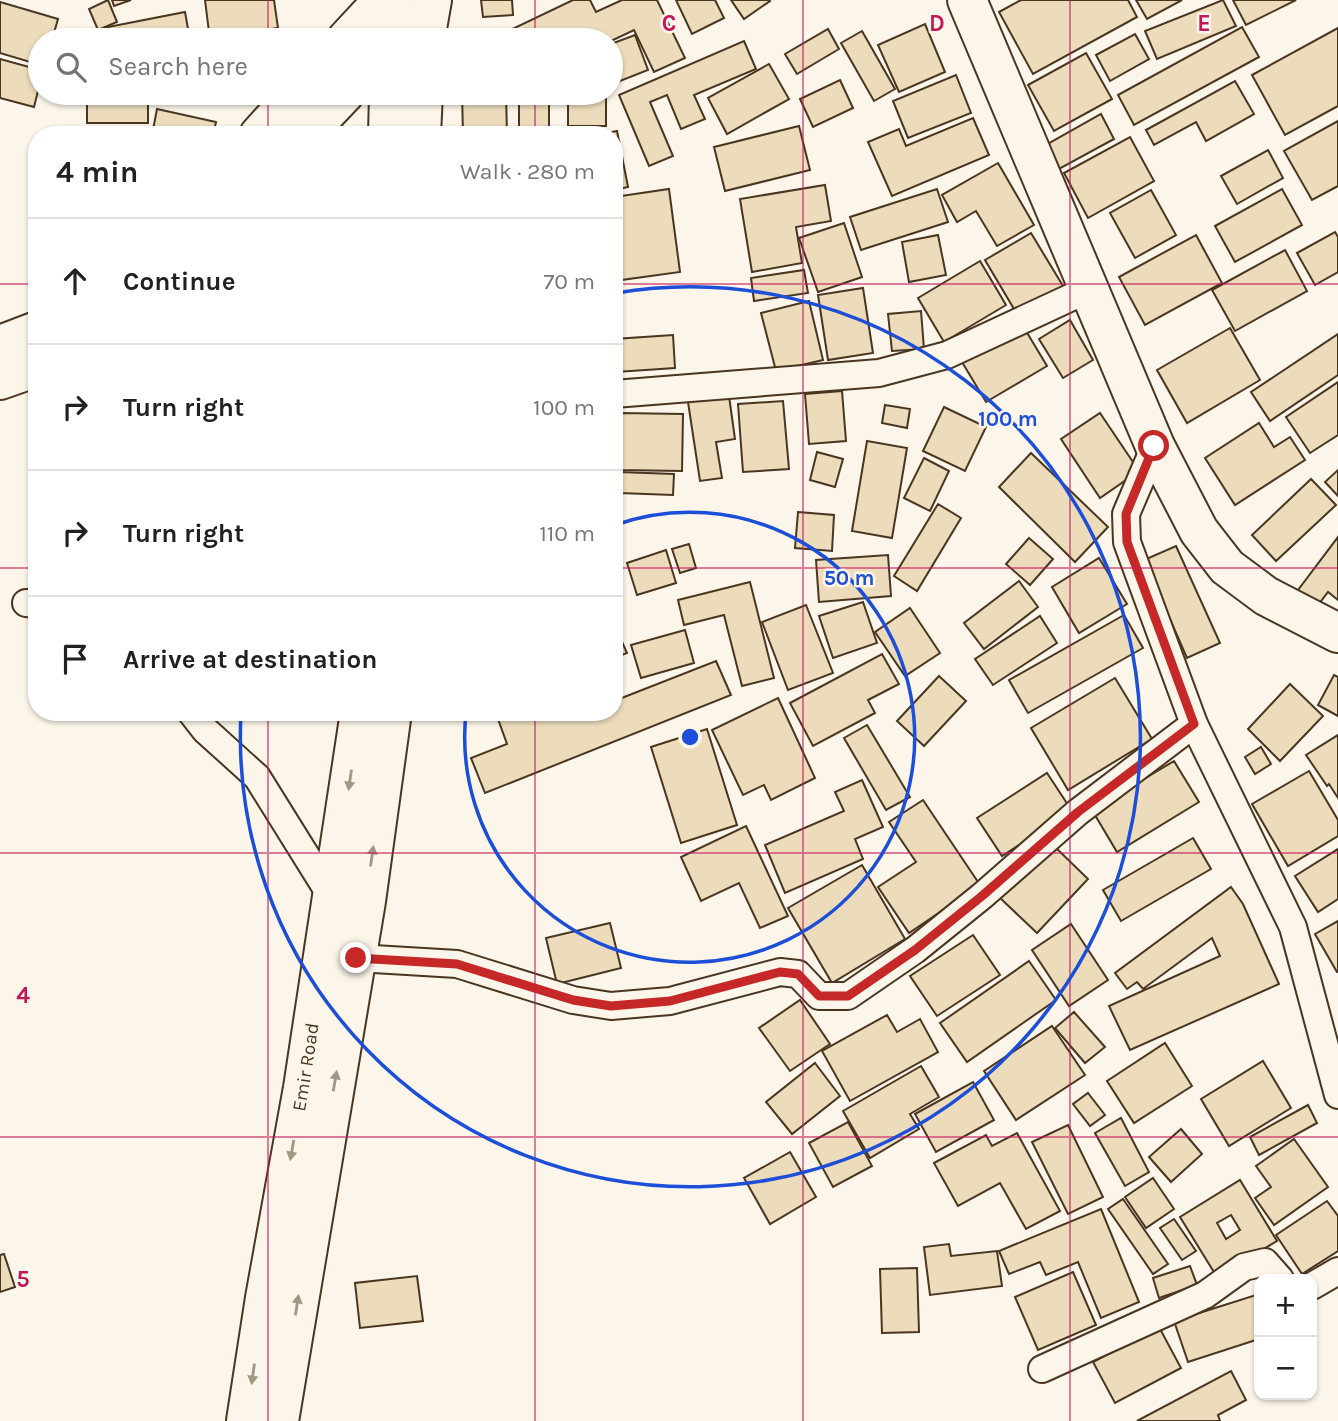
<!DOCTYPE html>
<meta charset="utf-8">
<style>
body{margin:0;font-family:Karla,sans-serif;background:#f2f2f2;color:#202124}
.controls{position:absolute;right:21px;bottom:21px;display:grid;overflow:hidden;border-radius:14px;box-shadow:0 2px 5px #0004}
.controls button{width:63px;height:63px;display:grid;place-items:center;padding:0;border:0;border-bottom:2px solid #e0e0e0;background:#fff;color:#202124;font:35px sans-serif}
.stop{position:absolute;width:21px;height:21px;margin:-16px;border:5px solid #c62828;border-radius:50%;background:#fff}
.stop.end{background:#c62828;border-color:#fff;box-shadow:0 2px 7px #0008}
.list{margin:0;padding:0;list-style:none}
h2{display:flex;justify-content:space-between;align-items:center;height:91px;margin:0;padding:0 28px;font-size:30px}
h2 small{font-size:23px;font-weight:400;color:#757577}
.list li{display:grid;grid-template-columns:46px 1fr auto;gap:21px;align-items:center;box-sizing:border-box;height:126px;padding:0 28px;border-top:2px solid #e0e0e0}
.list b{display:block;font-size:26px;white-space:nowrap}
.list em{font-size:23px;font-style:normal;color:#757577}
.icon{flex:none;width:38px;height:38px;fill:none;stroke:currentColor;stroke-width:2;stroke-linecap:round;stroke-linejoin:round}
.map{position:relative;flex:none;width:1338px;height:1421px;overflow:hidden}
.search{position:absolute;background:#fff;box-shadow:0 2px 5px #0004;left:28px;top:28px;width:595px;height:77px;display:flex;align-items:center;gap:18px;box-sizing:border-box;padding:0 24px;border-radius:38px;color:#757577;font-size:26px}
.panel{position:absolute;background:#fff;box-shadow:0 2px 5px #0004;left:28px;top:126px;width:595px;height:595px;border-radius:28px}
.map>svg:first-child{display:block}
</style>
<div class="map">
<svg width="1338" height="1421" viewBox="0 0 1338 1421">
<rect width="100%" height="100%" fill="#fbf6e9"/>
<g fill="#ecdcbc" stroke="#4a3520" stroke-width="2" fill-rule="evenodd">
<polygon points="108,0 117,22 98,30 89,9"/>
<polygon points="112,0 131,0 114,6"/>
<polygon points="205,0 274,0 278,28 230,35 231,40 210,40"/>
<polygon points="481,0 512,0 513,15 483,17"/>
<polygon points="573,0 590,0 596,12 622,0 657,0 685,58 654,72 634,30 611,41 505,40 502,34"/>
<polygon points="676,0 715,0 724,18 692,34"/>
<polygon points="731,0 769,0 770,1 744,19"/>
<polygon points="1021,0 1128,0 1137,17 1033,74 999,12"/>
<polygon points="1136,0 1182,0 1147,19"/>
<polygon points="1223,0 1236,26 1157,59 1145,31"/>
<polygon points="1233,0 1296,0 1246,25"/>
<polygon points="0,2 58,19 52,40 40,40 40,65 0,53"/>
<polygon points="185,12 190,40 106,40 103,28"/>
<polygon points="925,24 945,72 899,92 878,45"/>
<polygon points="1242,27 1259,57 1134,125 1118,95"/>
<polygon points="1338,28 1338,106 1285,135 1252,75"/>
<polygon points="828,29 839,49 797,74 785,54"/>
<polygon points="72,31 97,37 96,40 70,40"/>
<polygon points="862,31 895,89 874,101 841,43"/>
<polygon points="501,32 504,40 467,40"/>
<polygon points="1135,34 1149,59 1110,81 1096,55"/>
<polygon points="635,35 648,70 615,83 611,72 611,44"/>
<polygon points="744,41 756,69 694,95 705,119 681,129 667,95 650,102 673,156 649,166 619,95"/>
<polygon points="1086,53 1112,99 1054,131 1028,85"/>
<polygon points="0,59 40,70 40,83 34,107 0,98"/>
<polygon points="769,64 789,99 727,134 708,98"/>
<polygon points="956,75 971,113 908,138 893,101"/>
<polygon points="840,80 853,108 813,127 800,99"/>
<polygon points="1235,81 1254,114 1206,141 1196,122 1154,145 1146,130"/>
<rect x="87" y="93" width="61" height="30"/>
<polygon points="462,93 506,93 507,135 463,135"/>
<rect x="568" y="95" width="38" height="31"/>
<polygon points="549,101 549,133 519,133 519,102"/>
<polygon points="157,109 216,122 213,135 152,135"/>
<polygon points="1101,114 1114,139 1059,169 1046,145"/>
<polygon points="973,118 989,155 892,196 868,142 899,129 906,146"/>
<polygon points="1338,121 1338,186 1312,200 1284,151"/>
<polygon points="799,126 810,170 725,191 714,147"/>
<polygon points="617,131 628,187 614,190 614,135 598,135"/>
<polygon points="1130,137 1154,181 1088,218 1064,173"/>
<polygon points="1268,150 1283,178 1237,204 1221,176"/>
<polygon points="998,163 1034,225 997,246 976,211 957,222 942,195"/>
<polygon points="825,185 831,221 796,227 802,263 752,272 740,199"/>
<polygon points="669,189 680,272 614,281 614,197"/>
<polygon points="937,189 948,222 861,250 850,217"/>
<polygon points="1282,189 1302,225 1235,262 1215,226"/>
<polygon points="1151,190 1176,235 1135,258 1110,213"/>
<polygon points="844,223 862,277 818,292 799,238"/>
<polygon points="1335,232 1338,237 1338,272 1315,285 1297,253"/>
<polygon points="1031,233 1063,286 1017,314 985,260"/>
<polygon points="938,235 946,275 909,282 902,242"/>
<polygon points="1196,235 1222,283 1145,325 1119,277"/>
<polygon points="1285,250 1307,291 1235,331 1212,290"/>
<polygon points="980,261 1006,305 944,342 918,298"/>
<polygon points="804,270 808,293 754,301 751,278"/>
<polygon points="863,288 873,353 828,360 818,295"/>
<polygon points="809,301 823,360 776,371 761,313"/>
<polygon points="921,311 924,349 892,351 888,314"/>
<polygon points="1070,320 1093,360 1063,378 1039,339"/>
<polygon points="1023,326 1047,366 986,402 962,362"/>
<polygon points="1230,328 1260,380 1187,423 1157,370"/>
<polygon points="1338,334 1338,375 1270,421 1251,392"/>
<polygon points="673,335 675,368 616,372 614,339"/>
<polygon points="1338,382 1338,435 1310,453 1286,417"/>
<polygon points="842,391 846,441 809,444 805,394"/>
<polygon points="729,396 735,439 716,442 722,478 700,481 688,402"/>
<polygon points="783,401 789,469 743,472 738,404"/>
<polygon points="885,405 910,409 907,428 882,423"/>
<polygon points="944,407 986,427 965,471 923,451"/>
<polygon points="621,413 683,414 682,471 620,470"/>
<polygon points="1100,413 1139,471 1100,498 1061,439"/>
<polygon points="1259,423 1274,447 1290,437 1305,460 1235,505 1205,458"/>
<polygon points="867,441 907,448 892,538 852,531"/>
<polygon points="817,452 843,459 835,487 810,480"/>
<polygon points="1031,453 1108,527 1075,562 999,487"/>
<polygon points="924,458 949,471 930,511 904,498"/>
<polygon points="1338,470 1338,496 1325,482"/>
<polygon points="619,472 674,474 673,495 619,493"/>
<polygon points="1311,479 1336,505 1276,561 1252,535"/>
<polygon points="938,504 961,518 917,591 894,576"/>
<polygon points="798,512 834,515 832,551 795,548"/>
<polygon points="1338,537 1338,600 1328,592 1315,609 1295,594"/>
<polygon points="1029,538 1053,559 1030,585 1006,564"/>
<polygon points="689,544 696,568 680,573 672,549"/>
<polygon points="1176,546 1220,643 1187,658 1144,560"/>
<polygon points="666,550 676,583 637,595 627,563"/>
<polygon points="888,555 891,596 819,602 816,560"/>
<polygon points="1099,558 1127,604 1079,633 1052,587"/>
<polygon points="1019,581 1038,607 984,649 964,623"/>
<polygon points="750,582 774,678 742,686 724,615 684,625 678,600"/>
<polygon points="863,602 877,643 833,658 819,616"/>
<polygon points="806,605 833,673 788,690 762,622"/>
<polygon points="910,608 940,653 905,676 875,632"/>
<polygon points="1124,615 1143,648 1028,713 1009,680"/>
<polygon points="1040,616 1057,643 993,685 975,659"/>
<polygon points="614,624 627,653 614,658"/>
<polygon points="685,630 694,663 641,678 631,645"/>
<polygon points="882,654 899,684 868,700 875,713 813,746 790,703"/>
<polygon points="716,661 731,695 485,793 471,758 507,744 498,719 514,712 614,712 614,701"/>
<polygon points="1334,675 1338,677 1338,716 1318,705"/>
<polygon points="939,676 966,701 924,746 897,721"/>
<polygon points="1115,678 1152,739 1068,790 1031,728"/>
<polygon points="1290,684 1323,716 1280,761 1248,729"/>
<polygon points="778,698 815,778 771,800 764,785 743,795 712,730"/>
<polygon points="867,725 910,797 886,810 844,738"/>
<polygon points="707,729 737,825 681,843 651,747"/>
<polygon points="1338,735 1338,798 1329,784 1327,786 1306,755"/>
<polygon points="1261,747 1271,764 1255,774 1245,757"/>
<polygon points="1174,761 1199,802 1117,852 1092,810"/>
<polygon points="1309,771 1338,820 1338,836 1288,866 1252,804"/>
<polygon points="1047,773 1072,811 1002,856 977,818"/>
<polygon points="862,780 883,827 855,839 863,859 785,893 765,845 844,811 835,792"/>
<polygon points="923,800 980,885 909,933 878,887 916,862 889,822"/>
<polygon points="746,826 788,916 760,928 739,883 701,901 681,857"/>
<polygon points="1193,838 1211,869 1121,921 1103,890"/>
<polygon points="1051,843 1088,879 1037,933 999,897"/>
<polygon points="1338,849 1338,899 1318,912 1295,876"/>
<polygon points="862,865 905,939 832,983 788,908"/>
<polygon points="1231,887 1243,904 1279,984 1130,1050 1109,1006 1220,956 1212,938 1143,989 1137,982 1127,989 1115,973"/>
<polygon points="1338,921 1338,972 1337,972 1315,934"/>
<polygon points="610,923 621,968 557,984 546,938"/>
<polygon points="1071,924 1108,980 1069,1006 1032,950"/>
<polygon points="973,935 1000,975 937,1016 910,976"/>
<polygon points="1029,961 1056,1000 967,1062 940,1023"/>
<polygon points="800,1000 830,1044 790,1071 759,1028"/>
<polygon points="1074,1012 1105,1047 1085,1063 1055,1028"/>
<polygon points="887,1015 897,1032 920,1019 938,1052 850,1101 822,1051"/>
<polygon points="1052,1026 1085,1075 1016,1120 984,1071"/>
<polygon points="1165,1043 1192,1086 1134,1123 1107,1081"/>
<polygon points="1263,1061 1291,1108 1229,1146 1201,1099"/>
<polygon points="815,1063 840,1096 792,1134 766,1102"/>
<polygon points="921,1066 939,1097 910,1114 919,1129 870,1158 843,1111"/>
<polygon points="973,1082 994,1120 936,1152 915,1114"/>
<polygon points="1088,1093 1105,1115 1090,1126 1073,1104"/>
<polygon points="1308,1105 1317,1123 1259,1155 1250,1137"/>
<polygon points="1121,1118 1149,1172 1125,1186 1095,1133"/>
<polygon points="848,1122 872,1166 833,1187 809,1143"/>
<polygon points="1068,1125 1103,1197 1068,1214 1032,1142"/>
<polygon points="1181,1129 1202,1154 1171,1182 1149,1157"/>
<polygon points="1017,1133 1060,1211 1026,1229 1000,1183 958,1206 934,1163 986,1135 992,1146"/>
<polygon points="1294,1139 1328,1187 1274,1225 1255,1198 1271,1187 1256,1166"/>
<polygon points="790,1152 816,1197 770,1224 744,1178"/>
<polygon points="1153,1178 1174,1209 1146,1228 1125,1197"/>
<path d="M1240 1180 1277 1241 1217 1277 1180 1217ZM1231 1215 1240 1230 1226 1239 1217 1223Z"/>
<polygon points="1123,1199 1168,1264 1153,1274 1108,1209"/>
<polygon points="1327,1201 1338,1216 1338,1251 1302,1274 1276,1235"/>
<polygon points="1101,1209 1139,1302 1101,1318 1078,1262 1046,1275 1040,1262 1009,1274 999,1251"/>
<polygon points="1174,1219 1196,1251 1182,1260 1160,1228"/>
<polygon points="949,1244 951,1256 997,1251 1002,1286 930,1295 924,1247"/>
<polygon points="4,1254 15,1287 0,1292 0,1255"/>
<polygon points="1190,1266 1197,1285 1159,1298 1153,1278"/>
<polygon points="917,1268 919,1332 882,1333 880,1269"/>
<polygon points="1073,1272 1096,1325 1038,1350 1015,1297"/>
<polygon points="417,1276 423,1321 360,1328 355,1283"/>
<polygon points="1259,1294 1259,1339 1188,1362 1174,1321"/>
<polygon points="1159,1327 1181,1368 1115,1403 1093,1362"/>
<polygon points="1231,1371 1246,1400 1218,1415 1220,1421 1137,1421"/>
</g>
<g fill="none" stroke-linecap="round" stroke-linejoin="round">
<g stroke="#4a3520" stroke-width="30">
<g id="street">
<polyline points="614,394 879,373 947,355 1089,289"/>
<polyline points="1155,446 1126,514 1127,542 1194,724 1293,927 1338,1095"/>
<polyline points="26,603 37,604"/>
<polyline points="191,712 205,730 257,777 333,899"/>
<polyline points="357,958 457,964 573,1000 611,1006 670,1001 780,972 798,974 819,996 848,996 915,950 982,896 1078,812 1194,724"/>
<polyline points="1312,1286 1338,1271"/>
<polyline points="1042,1369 1205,1295 1244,1267 1265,1262 1280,1279"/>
</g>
</g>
<g stroke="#4a3520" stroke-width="42">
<polyline id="secondary" points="967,0 1155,446 1199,531 1227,567 1266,596 1338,633"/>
</g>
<g stroke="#4a3520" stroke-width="42">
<g id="primary">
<polyline points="346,40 383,0"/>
<polyline points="259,135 297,93"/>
<polyline points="305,135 345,93"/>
<polyline points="0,345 37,331"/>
<polyline points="0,380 37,367"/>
</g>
</g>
<g stroke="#4a3520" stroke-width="42">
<g id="highway">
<polyline points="390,40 394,0"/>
<polyline points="425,40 432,0"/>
<polyline points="388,135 389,93"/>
<polyline points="421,135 423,93"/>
<path id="s1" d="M246 1421 265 1298 303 1088 360 712"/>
<polyline points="279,1421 366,901 392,712"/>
</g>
</g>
<use href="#street" stroke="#fbf6e9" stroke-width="26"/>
<use href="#secondary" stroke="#fbf6e9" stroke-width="38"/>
<use href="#primary" stroke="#fbf6e9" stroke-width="38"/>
<use href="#highway" stroke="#fbf6e9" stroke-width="38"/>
</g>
<defs><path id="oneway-solid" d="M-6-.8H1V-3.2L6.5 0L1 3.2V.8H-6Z" transform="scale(1.75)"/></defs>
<g fill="#a29684">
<use href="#oneway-solid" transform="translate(350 780) rotate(98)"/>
<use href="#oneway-solid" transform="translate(372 856) rotate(-82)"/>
<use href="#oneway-solid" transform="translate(335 1081) rotate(-80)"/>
<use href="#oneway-solid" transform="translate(292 1150) rotate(100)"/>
<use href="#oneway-solid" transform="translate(297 1305) rotate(-81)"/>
<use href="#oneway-solid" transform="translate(253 1374) rotate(98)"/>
</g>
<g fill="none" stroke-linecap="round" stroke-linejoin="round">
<polyline stroke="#c62828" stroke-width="9" points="356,958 457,964 573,1000 611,1006 670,1001 780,972 798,974 819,996 848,996 915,950 982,896 1078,812 1194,724 1127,542 1126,514 1154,446"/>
</g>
<path fill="none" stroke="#c2185b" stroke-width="2" stroke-opacity="0.55" d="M268 0V40M535 0V40M803 0V1421M1070 0V1421M268 93V135M535 93V135M0 284H37M614 284H1338M0 568H37M614 568H1338M268 712V1421M535 712V1421M0 853H1338M0 1137H1338"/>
<g fill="none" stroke="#1d4ed8" stroke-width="3.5">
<path d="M615 525A225 225 0 1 1 466 713"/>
<path d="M616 293A450 450 0 1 1 241 713"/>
</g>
<g text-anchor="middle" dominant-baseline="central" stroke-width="5" stroke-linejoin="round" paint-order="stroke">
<g font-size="19" fill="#4a3520" stroke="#fbf6e9">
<text stroke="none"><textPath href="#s1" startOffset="359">Emir Road</textPath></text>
</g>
</g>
<g font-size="23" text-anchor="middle" font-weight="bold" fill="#c2185b" stroke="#fbf6e9" stroke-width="5" stroke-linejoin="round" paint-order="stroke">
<text x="669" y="31">C</text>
<text x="937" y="31">D</text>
<text x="1204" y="31">E</text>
<text x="23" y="1003">4</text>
<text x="23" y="1287">5</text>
</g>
<circle cx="690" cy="737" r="10" fill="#1d4ed8" stroke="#fbf6e9" stroke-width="3.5"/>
<g font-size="21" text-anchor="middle" font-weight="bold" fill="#1d4ed8" stroke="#fbf6e9" stroke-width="5" stroke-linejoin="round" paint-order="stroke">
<text x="1008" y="426">100 m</text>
<text x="849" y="585">50 m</text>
</g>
</svg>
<div class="controls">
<button>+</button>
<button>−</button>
</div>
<div class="stop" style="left:1154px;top:446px"></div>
<div class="stop end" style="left:356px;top:958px"></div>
<div class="search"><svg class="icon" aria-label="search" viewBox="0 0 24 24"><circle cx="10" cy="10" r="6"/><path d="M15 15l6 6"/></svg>Search here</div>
<section class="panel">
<h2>4 min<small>Walk · 280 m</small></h2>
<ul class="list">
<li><svg class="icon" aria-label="ahead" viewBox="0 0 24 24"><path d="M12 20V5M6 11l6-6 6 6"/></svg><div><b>Continue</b></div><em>70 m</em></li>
<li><svg class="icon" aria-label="right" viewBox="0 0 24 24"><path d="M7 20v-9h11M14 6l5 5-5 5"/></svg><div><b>Turn right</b></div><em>100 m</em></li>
<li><svg class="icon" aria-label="right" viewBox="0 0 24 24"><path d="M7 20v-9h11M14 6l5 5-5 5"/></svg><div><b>Turn right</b></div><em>110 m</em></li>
<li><svg class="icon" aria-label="arrive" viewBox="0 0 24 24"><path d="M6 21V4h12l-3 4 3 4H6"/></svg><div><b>Arrive at destination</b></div></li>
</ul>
</section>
</div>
